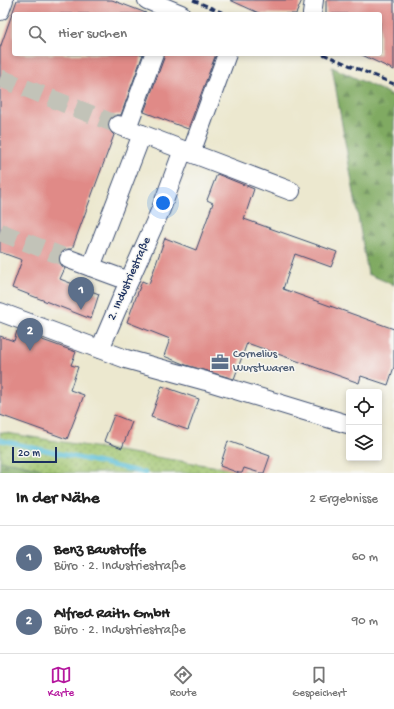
<!DOCTYPE html>
<html lang="de">
<meta charset="utf-8">
<style>
body{margin:0;font-family:"Gochi Hand",sans-serif;background:#f2f2f2;color:#222}
.controls{position:absolute;right:12px;bottom:12px;display:grid;overflow:hidden;border-radius:4px;box-shadow:0 2px 6px #0003}
.controls button{width:36px;height:36px;display:grid;place-items:center;padding:0;border:0;border-bottom:1px solid #e0e0e0;background:#fff;color:#222;font:20px sans-serif}
.scale{position:absolute;left:12px;bottom:10px;width:45px;box-sizing:border-box;padding-left:4px;border:2px solid #1b2f5e;border-top:0;font-size:11px;line-height:14px;white-space:nowrap;color:#1b2f5e;-webkit-text-stroke:3px #f6f6f2;paint-order:stroke}
.you{position:absolute;left:163px;top:203px;width:14px;height:14px;margin:-10px;border:3px solid #fff;border-radius:50%;background:#1a73e8;box-shadow:0 0 0 6px #1a73e833}
.badge{display:grid;place-items:center;width:26px;height:26px;border-radius:50%;background:#b5179e;color:#fff;font-size:13px;font-weight:700}
.pin{position:absolute;translate:-50% -33px;filter:drop-shadow(0 1px 2px #0008)}
.pin::after{content:'';position:absolute;top:21px;width:14px;height:12px;background:inherit;clip-path:polygon(0 0,100% 0,50% 100%)}
.list{margin:0;padding:0;list-style:none}
h2{display:flex;justify-content:space-between;align-items:center;height:52px;margin:0;padding:0 16px;font-size:17px}
h2 small{font-size:13px;font-weight:400;color:#767676}
.list li{display:grid;grid-template-columns:26px 1fr auto;gap:12px;align-items:center;box-sizing:border-box;height:64px;padding:0 16px;border-top:1px solid #e0e0e0}
.list b{display:block;font-size:15px;white-space:nowrap}
.list p{margin:0;font-size:13px;white-space:nowrap;color:#767676}
.list em{font-size:13px;font-style:normal;color:#767676}
.icon{flex:none;width:22px;height:22px;fill:none;stroke:currentColor;stroke-width:2;stroke-linecap:round;stroke-linejoin:round}
.map{position:relative;flex:none;width:394px;height:473px;overflow:hidden}
.search{position:absolute;background:#fff;box-shadow:0 2px 6px #0003;left:12px;right:12px;top:12px;height:44px;display:flex;align-items:center;gap:10px;box-sizing:border-box;padding:0 14px;border-radius:4px;color:#767676;font-size:15px}
.sheet{height:180px;background:#fff}
nav{display:flex;justify-content:space-around;align-items:center;box-sizing:border-box;height:56px;border-top:1px solid #e0e0e0;background:#fff;font-size:11px;color:#767676}
nav a{display:grid;justify-items:center;gap:2px}
nav .on{color:#b5179e}
.map>svg:first-child{display:block}
</style>
<div class="map">
<svg width="394" height="473" viewBox="0 0 394 473">
<defs>
<pattern id="green-dots" width="8" height="8" patternUnits="userSpaceOnUse"><rect width="8" height="8" fill="#a0c56f"/><path d="M2 2h.1M6 6h.1" fill="none" stroke="#82a05e" stroke-width="1.8" stroke-linecap="round"/></pattern>
<pattern id="forest-firs" width="22" height="20" patternUnits="userSpaceOnUse"><rect width="22" height="20" fill="#80aa62"/><path d="M5 1l3.5 6h-7zM16 11l3.5 6h-7z" fill="#688b54"/></pattern>
</defs>
<rect width="100%" height="100%" fill="#f6f6f2"/>
<filter id="ink" filterUnits="userSpaceOnUse"><feTurbulence type="fractalNoise" baseFrequency=".025" numOctaves="2"/><feDisplacementMap in="SourceGraphic" scale="8" xChannelSelector="R" yChannelSelector="G"/><feConvolveMatrix kernelMatrix="1 2 1 2 8 2 1 2 1" color-interpolation-filters="sRGB"/></filter>
<filter id="wash" filterUnits="userSpaceOnUse"><feTurbulence type="fractalNoise" baseFrequency=".012" numOctaves="4" result="noise"/><feDisplacementMap in="SourceGraphic" scale="16" xChannelSelector="R" yChannelSelector="G"/><feGaussianBlur stdDeviation="0.9" result="paint"/><feColorMatrix in="noise" values="0 0 0 0 0 0 0 0 0 0 0 0 0 0 0 0 0 1.4 0 .05"/><feComposite in="paint" operator="in"/></filter>
<g filter="url(#wash)">
<rect width="100%" height="100%" fill="#ece8cf"/>
<polygon fill="url(#green-dots)" stroke="#5e7a66" points="0,432 256,473 59,473 15,463 0,461"/>
<g fill="url(#forest-firs)" stroke="#4e6c60">
<polygon points="332,67 394,96 394,285 368,274"/>
<polygon points="0,461 15,463 59,473 0,473"/>
</g>
<g fill="none" stroke-linecap="round" stroke-linejoin="round">
<polyline stroke="#59bed8" stroke-width="4.5" points="0,440 145,473"/>
</g>
<g id="blocks">
<g fill="#e08a87">
<polygon points="17,0 112,0 146,13 146,14 14,14 14,54 143,54 121,115 116,115 112,117 108,122 108,127 110,131 114,135 72,249 68,249 63,251 59,256 59,261 61,265 65,268 60,279 99,294 91,319 12,288 22,260 0,252 0,48"/>
<polygon points="230,0 302,0 296,14 261,14"/>
<polygon points="326,0 394,0 394,70 360,54 380,54 380,14 326,14"/>
<polygon points="164,54 216,54 188,129 144,112 164,58"/>
<polygon points="217,174 254,189 244,219 337,252 331,267 295,254 283,289 394,329 394,367 388,385 361,376 359,383 247,343 234,379 186,365 164,356 170,339 127,322 142,281 149,284 165,238 196,250 213,203 207,200"/>
<polygon points="17,331 76,352 71,365 78,367 70,390 84,395 67,439 0,415 0,336 14,341"/>
<polygon points="162,386 199,399 188,430 151,417"/>
<polygon points="114,415 132,422 122,448 104,441"/>
<polygon points="228,441 270,456 264,473 260,473 244,468 242,473 239,473 220,466"/>
</g>
</g>
</g>
<g filter="url(#ink)">
<use href="#blocks" fill-opacity="0" stroke="#3a4b6f" stroke-width="1"/>
<g fill="none" stroke-linecap="round" stroke-linejoin="round">
<g stroke="#c2c3b8" stroke-width="18" stroke-dasharray="18 9" stroke-linecap="butt">
<polyline points="0,78 118,125"/>
<polyline points="0,232 69,259"/>
</g>
<g stroke="#3a4b6f" stroke-width="20">
<g id="minor">
<polyline points="147,0 181,14"/>
<polyline points="0,11 4,0"/>
<polyline points="312,14 314,0"/>
<polyline points="118,125 191,153 227,54"/>
<polyline points="127,128 154,54"/>
<polyline points="191,153 291,191"/>
<polyline points="69,259 129,281"/>
<polyline points="91,267 142,134"/>
<polyline points="0,312 126,359 206,381 347,424"/>
<polyline points="100,349 129,281 161,209 183,150"/>
</g>
</g>
<use href="#minor" stroke="#fff" stroke-width="18"/>
<g stroke="#1b2f5e" stroke-width="3" stroke-dasharray="6 3" stroke-linecap="butt">
<polyline points="193,0 226,14"/>
<polyline points="323,54 394,84"/>
</g>
</g>
</g>
<defs>
<g id="office-bare" transform="scale(1.38)"><path d="M-6-3h4V-5.5h4V-3h4V5H-6ZM-1-4.5V-3h2v-1.5ZM-6 0V1H6V0Z" fill="#5c6f8a" stroke="#f6f6f2" stroke-width="2.5" paint-order="stroke"/></g>
</defs>
<g fill-rule="evenodd">
<use href="#office-bare" x="220" y="362"/>
</g>
<g text-anchor="middle" dominant-baseline="central" stroke-width="3" stroke-linejoin="round" paint-order="stroke">
<g font-size="12" fill="#1b2f5e" stroke="#f6f6f2">
<text transform="translate(130 279) rotate(-66)">2. Industriestraße</text>
</g>
<g font-size="12" fill="#4e5e75" stroke="#f6f6f2" text-anchor="start">
<text x="233" y="355">Cornelius<tspan x="233" dy="14">Wurstwaren</tspan></text>
</g>
</g>
</svg>
<div class="controls">
<button><svg class="icon" aria-label="locate" viewBox="0 0 24 24"><circle cx="12" cy="12" r="6"/><path d="M12 2v4M12 18v4M2 12h4M18 12h4"/></svg></button>
<button><svg class="icon" aria-label="layers" viewBox="0 0 24 24"><path d="M12 4l9 5-9 5-9-5zM3 14l9 5 9-5"/></svg></button>
</div>
<div class="scale">20 m</div>
<div class="you"></div>
<div class="pin badge" style="left:81px;top:310px;background:#5c6f8a">1</div>
<div class="pin badge" style="left:30px;top:351px;background:#5c6f8a">2</div>
<div class="search"><svg class="icon" aria-label="search" viewBox="0 0 24 24"><circle cx="10" cy="10" r="6"/><path d="M15 15l6 6"/></svg>Hier suchen</div>
</div>
<section class="sheet">
<h2>In der Nähe<small>2 Ergebnisse</small></h2>
<ul class="list">
<li><span class="badge" style="background:#5c6f8a">1</span><div><b>Benz Baustoffe</b><p>Büro · 2. Industriestraße</p></div><em>60 m</em></li>
<li><span class="badge" style="background:#5c6f8a">2</span><div><b>Alfred Raith GmbH</b><p>Büro · 2. Industriestraße</p></div><em>90 m</em></li>
</ul>
</section>
<nav>
<a class="on"><svg class="icon" aria-label="map" viewBox="0 0 24 24"><path d="M3 6l6-2 6 2 6-2v14l-6 2-6-2-6 2zM9 4v14M15 6v14"/></svg>Karte</a>
<a><svg class="icon" aria-label="directions" viewBox="0 0 24 24"><path d="M12 3l9 9-9 9-9-9zM9 14v-3h6M13 9l2 2-2 2"/></svg>Route</a>
<a><svg class="icon" aria-label="saved" viewBox="0 0 24 24"><path d="M7 4h10v16l-5-4-5 4z"/></svg>Gespeichert</a>
</nav>
